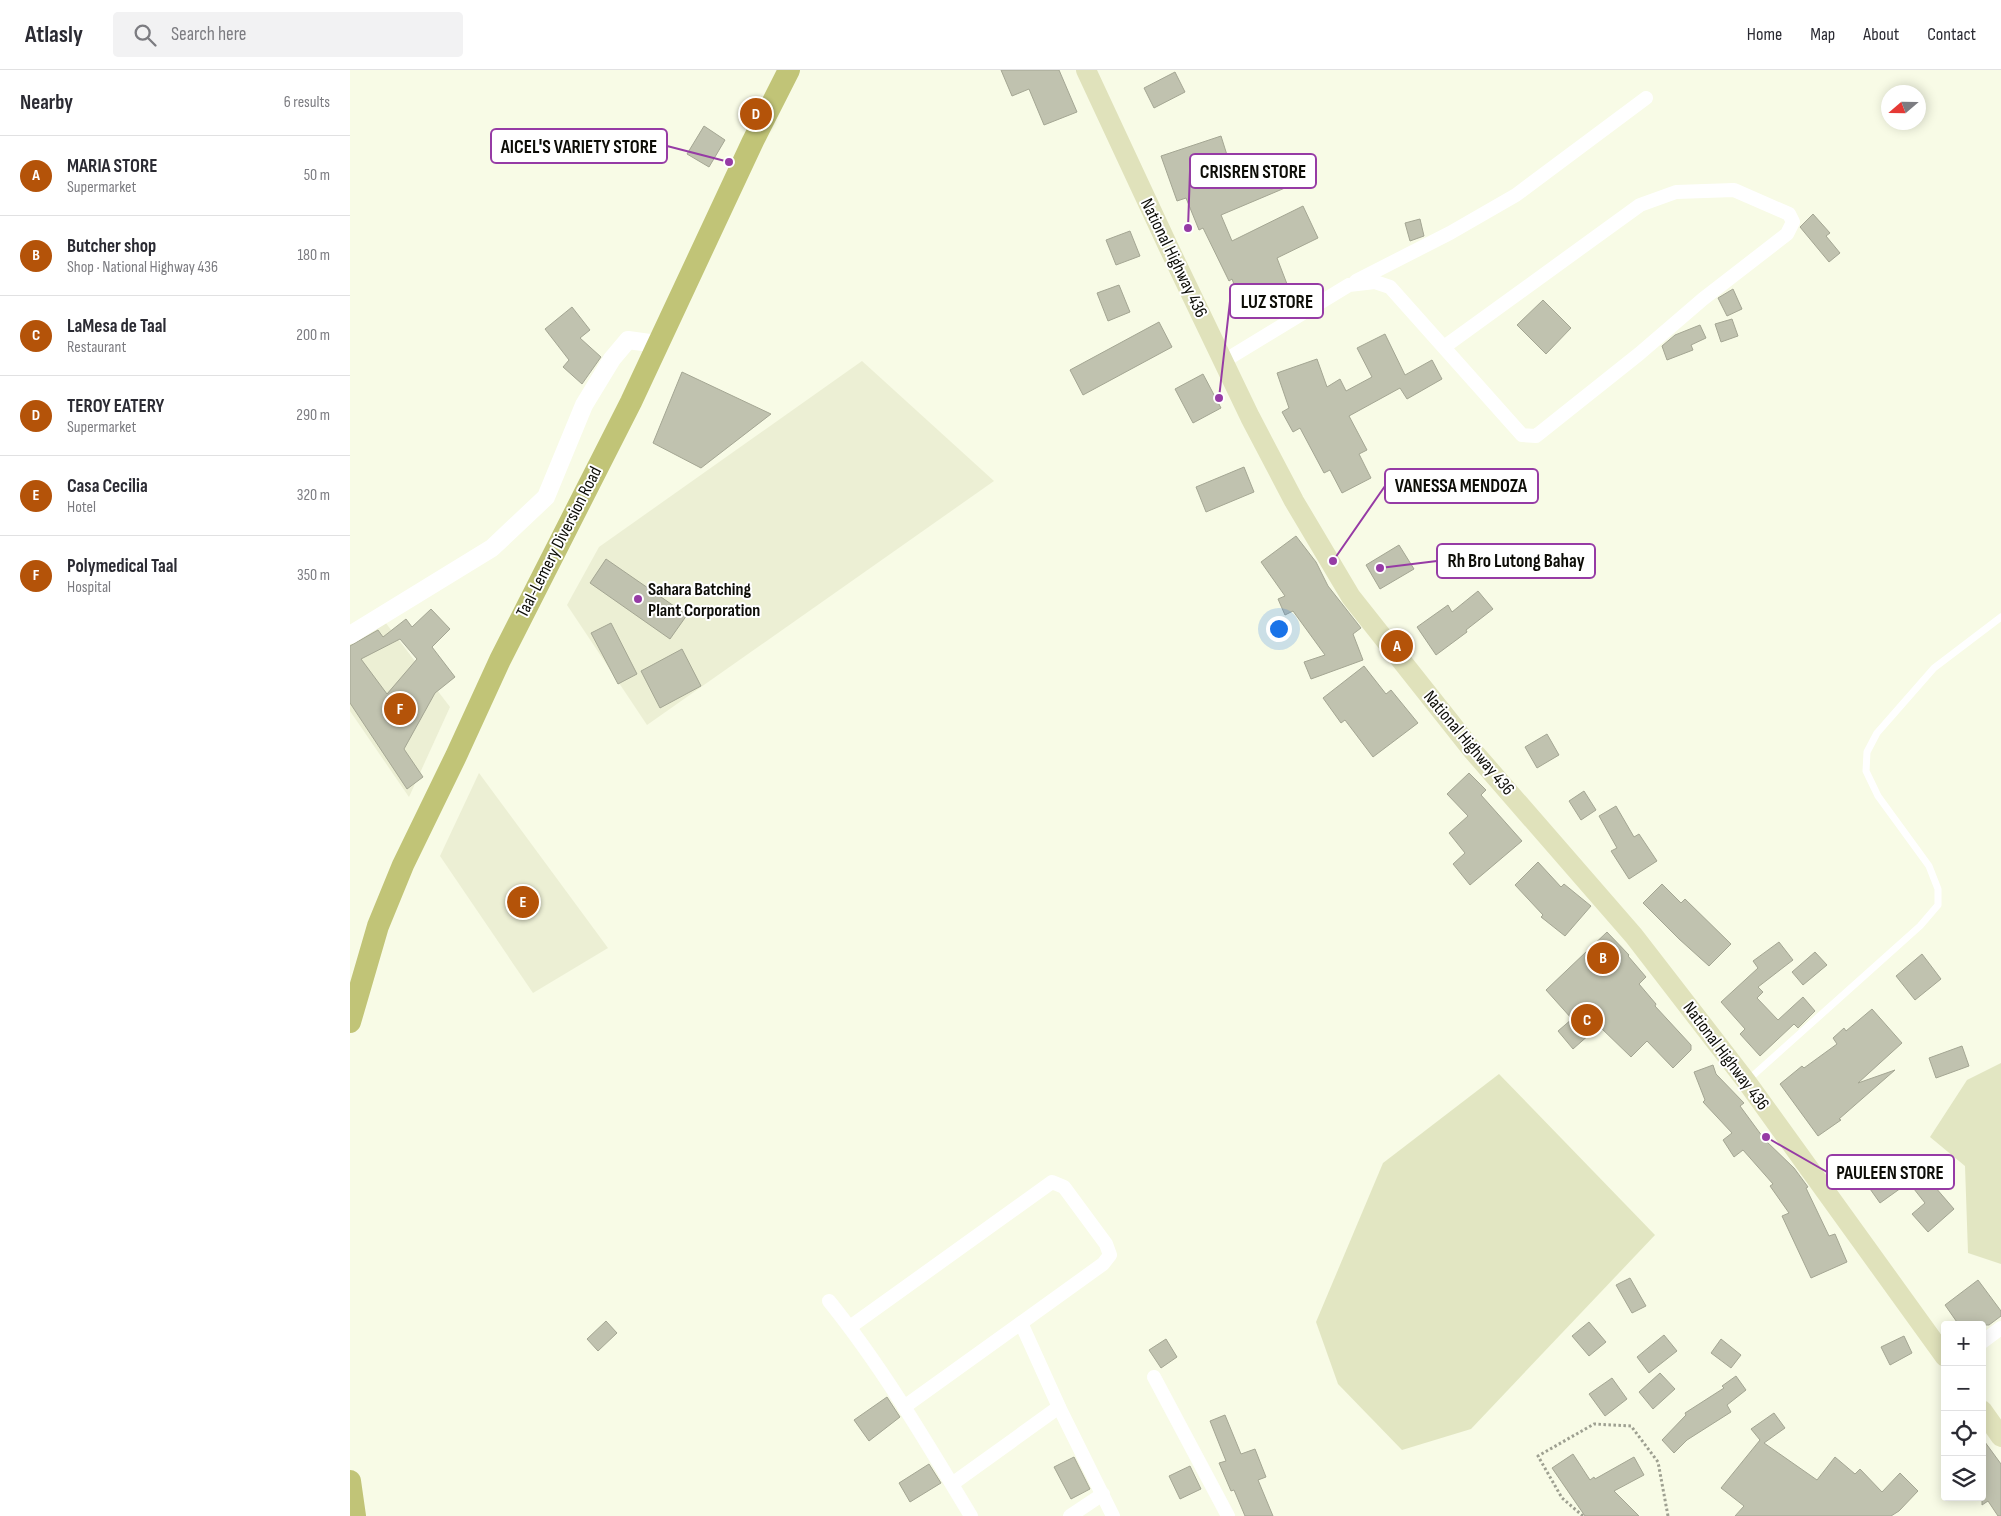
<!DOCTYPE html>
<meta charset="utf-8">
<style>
body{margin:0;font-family:"Sofia Sans Condensed",sans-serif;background:#f2f2f3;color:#2b2b33}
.controls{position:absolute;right:15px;bottom:15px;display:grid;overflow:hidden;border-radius:5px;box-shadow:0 2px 12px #0003}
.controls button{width:45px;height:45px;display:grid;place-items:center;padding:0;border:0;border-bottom:1px solid #e1e1e2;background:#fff;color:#2b2b33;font:25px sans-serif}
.compass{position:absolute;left:1531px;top:15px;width:45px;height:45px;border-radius:50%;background:#fff;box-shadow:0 2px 12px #0003;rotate:250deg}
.you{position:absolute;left:928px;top:558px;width:18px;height:18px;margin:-12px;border:4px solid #fff;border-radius:50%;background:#1a73e8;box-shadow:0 0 0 8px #1a73e833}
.badge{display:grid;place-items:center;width:32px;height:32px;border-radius:50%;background:#b45309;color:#fff;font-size:16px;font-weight:700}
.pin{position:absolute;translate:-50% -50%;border:2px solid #fff;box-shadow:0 1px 5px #0006}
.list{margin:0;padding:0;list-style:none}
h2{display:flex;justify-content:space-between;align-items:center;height:65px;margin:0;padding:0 20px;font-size:21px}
h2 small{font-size:16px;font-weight:400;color:#7c7c81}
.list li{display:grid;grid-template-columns:32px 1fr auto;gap:15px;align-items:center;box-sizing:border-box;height:80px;padding:0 20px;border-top:1px solid #e1e1e2}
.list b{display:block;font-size:19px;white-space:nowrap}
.list p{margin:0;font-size:16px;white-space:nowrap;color:#7c7c81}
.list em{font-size:16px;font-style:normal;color:#7c7c81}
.icon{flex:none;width:28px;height:28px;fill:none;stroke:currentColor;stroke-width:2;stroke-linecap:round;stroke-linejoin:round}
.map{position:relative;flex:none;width:1651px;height:1446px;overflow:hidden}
header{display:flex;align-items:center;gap:30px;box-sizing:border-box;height:70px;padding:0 25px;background:#fff;border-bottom:1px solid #e1e1e2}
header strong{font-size:24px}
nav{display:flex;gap:28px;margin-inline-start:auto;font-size:18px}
.search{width:350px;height:45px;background:#f2f2f3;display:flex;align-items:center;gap:12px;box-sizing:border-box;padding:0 18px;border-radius:5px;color:#7c7c81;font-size:19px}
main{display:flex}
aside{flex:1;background:#fff}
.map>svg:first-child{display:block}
</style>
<header>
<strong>Atlasly</strong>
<div class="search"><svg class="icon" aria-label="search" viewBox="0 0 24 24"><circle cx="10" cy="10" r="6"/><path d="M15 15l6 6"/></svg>Search here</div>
<nav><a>Home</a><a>Map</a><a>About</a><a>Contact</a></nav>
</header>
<main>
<aside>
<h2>Nearby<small>6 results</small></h2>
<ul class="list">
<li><span class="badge">A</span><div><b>MARIA STORE</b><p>Supermarket</p></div><em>50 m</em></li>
<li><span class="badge">B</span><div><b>Butcher shop</b><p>Shop · National Highway 436</p></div><em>180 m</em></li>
<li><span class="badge">C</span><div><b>LaMesa de Taal</b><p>Restaurant</p></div><em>200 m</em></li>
<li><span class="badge">D</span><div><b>TEROY EATERY</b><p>Supermarket</p></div><em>290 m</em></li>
<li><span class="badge">E</span><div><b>Casa Cecilia</b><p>Hotel</p></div><em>320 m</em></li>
<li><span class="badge">F</span><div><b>Polymedical Taal</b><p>Hospital</p></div><em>350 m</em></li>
</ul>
</aside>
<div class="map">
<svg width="1651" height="1446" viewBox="0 0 1651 1446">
<rect width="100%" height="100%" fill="#f8fbe6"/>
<g fill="#ecefd4">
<polygon points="512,291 644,411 297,655 217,535 249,477"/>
<polygon points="35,552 100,637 59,727 0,641 0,575"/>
<polygon points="129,703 258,878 183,923 90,786"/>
</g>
<g fill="#e2e6c2">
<polygon points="1651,993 1651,1194 1618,1183 1615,1096 1580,1067 1617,1010"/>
<polygon points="1149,1004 1305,1165 1121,1359 1052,1380 988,1314 966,1252 1033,1093"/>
</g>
<g fill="#c0c2af" stroke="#a4a693" fill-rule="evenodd">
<polygon points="651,0 709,0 727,42 694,55 679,19 662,26"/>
<polygon points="825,2 835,22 804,38 794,18"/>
<polygon points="354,56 375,70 359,97 337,84"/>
<polygon points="871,66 877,85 856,92 866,118 932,91 942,115 871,145 882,171 953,136 968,168 927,188 942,227 896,245 882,209 879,211 853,158 849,160 836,128 827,131 811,86"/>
<polygon points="1463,144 1480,163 1476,166 1490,183 1479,192 1450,157"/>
<polygon points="1070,149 1074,166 1060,171 1055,153"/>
<polygon points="780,161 790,186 766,195 756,170"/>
<polygon points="769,215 780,242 758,251 747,223"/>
<polygon points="1383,219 1392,239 1377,246 1368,228"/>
<polygon points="1193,230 1221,258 1196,284 1167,255"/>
<polygon points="222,237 240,260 230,268 251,287 232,314 213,297 219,290 195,259"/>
<polygon points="1382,249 1388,266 1371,272 1365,254"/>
<polygon points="809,252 822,277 733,325 720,300"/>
<polygon points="1350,255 1356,268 1341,275 1343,280 1317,290 1312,276 1325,265"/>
<polygon points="1035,264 1055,305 1082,290 1092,309 1057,329 1050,318 999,346 1017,380 1009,384 1021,408 992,423 980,400 974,403 950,358 943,362 932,342 939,338 927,303 967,289 977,317 990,309 996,321 1022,307 1007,278"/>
<polygon points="332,302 421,344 351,398 303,373"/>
<polygon points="853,304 871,338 843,353 825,319"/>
<polygon points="894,397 904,422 856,442 846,417"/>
<polygon points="946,466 966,492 978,516 1011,558 1003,564 1013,590 961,609 954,592 975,585 943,541 935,545 928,529 935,526 911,492"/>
<polygon points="1049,475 1064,499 1030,519 1016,495"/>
<polygon points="256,489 337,545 320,569 240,513"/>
<polygon points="1128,521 1143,539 1116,560 1117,562 1086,585 1067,557 1098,535 1102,542"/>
<path d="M81 539 100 559 82 577 105 607 85 623 54 679 73 707 57 719 0 633V576L28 560 33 567 56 549 62 557ZM50 569 67 589 37 624 11 589Z"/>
<polygon points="261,553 287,604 268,614 241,563"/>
<polygon points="332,579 351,616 310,638 291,601"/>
<polygon points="1014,596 1036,624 1041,620 1068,653 1023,687 995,650 991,653 973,628"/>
<polygon points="1197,664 1209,685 1187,698 1175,677"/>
<polygon points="1119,703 1136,720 1131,725 1172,771 1120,815 1103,794 1115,783 1099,763 1118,746 1097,724"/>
<polygon points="1234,721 1246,740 1231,750 1219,731"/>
<polygon points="1266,736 1284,767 1289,764 1307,791 1279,809 1261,781 1267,778 1249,746"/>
<polygon points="1188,792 1211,817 1214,814 1241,836 1215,866 1191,847 1193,845 1165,815"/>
<polygon points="1312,814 1331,833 1335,829 1381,874 1359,896 1329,869 1293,833"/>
<polygon points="1257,862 1279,885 1278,886 1296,907 1289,914 1306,934 1305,936 1341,975 1341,980 1323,998 1297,971 1281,987 1249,956 1223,979 1208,961 1222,949 1196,920"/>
<polygon points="1429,872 1443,890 1408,917 1413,922 1407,928 1428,950 1453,927 1465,941 1448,958 1444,954 1410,986 1390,964 1395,959 1371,932 1408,898 1403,891"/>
<polygon points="1465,882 1477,895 1453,915 1442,902"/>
<polygon points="1572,884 1591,909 1565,930 1546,906"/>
<polygon points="1522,939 1552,973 1508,1013 1545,1000 1489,1049 1491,1050 1468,1066 1430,1014 1452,996 1454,998 1487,974 1483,968 1494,958 1496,961"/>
<polygon points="1612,976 1619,996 1586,1008 1579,988"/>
<polygon points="1363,995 1366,1004 1394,1033 1390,1036 1415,1070 1444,1098 1458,1117 1456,1118 1479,1166 1485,1164 1497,1192 1461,1208 1432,1146 1439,1143 1420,1116 1423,1114 1393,1080 1384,1087 1373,1070 1382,1063 1353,1032 1355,1030 1344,1002"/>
<polygon points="1528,1087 1551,1118 1530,1133 1508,1102"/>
<polygon points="1575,1088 1587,1103 1579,1110 1604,1139 1578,1162 1562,1144 1575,1133 1553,1105"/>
<polygon points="1280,1208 1296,1236 1282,1243 1266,1215"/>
<polygon points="1628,1210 1651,1241 1651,1246 1639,1255 1609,1255 1595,1235"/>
<polygon points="256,1251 267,1263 248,1281 237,1269"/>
<polygon points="1239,1252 1256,1272 1239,1286 1222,1266"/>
<polygon points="1314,1265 1327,1281 1299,1303 1287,1287"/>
<polygon points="1554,1266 1562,1283 1540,1295 1531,1277"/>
<polygon points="816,1269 827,1287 811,1298 799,1280"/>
<polygon points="1371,1269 1391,1285 1381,1298 1361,1283"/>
<polygon points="1310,1303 1325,1319 1303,1339 1289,1322"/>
<polygon points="1386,1306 1396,1320 1377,1335 1381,1342 1337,1370 1324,1383 1312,1370 1336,1345 1335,1343 1374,1318 1372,1316"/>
<polygon points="1262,1308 1277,1329 1255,1346 1239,1324"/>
<polygon points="537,1327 550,1347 519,1371 504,1350"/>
<polygon points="1424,1343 1435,1358 1414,1373 1467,1410 1485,1387 1505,1404 1510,1399 1532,1422 1550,1403 1568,1421 1549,1441 1541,1446 1385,1446 1394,1436 1371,1418 1410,1370 1401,1359"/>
<polygon points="875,1345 891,1384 905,1379 916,1407 908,1410 923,1446 895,1446 884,1420 881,1421 869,1393 876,1391 860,1351"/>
<polygon points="1632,1368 1651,1394 1651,1446 1648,1446 1638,1431 1632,1435"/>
<polygon points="1223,1384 1240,1410 1244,1407 1245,1409 1284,1387 1294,1405 1264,1421 1289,1446 1235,1446 1202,1398"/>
<polygon points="724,1387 740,1419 721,1429 704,1397"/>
<polygon points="579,1394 591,1413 560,1432 549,1413"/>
<polygon points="840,1396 851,1419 830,1429 819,1406"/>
</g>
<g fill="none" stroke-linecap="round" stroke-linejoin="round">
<polyline stroke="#9ea091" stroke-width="3" stroke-dasharray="2.5 2.5" stroke-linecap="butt" points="1233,1446 1212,1428 1188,1386 1244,1354 1281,1356 1308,1392 1318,1446"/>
<polyline stroke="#fff" stroke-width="7" points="1398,1010 1570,856 1588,835 1588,819 1579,796 1528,726 1516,701 1517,682 1527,663 1584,598 1651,547"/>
<g stroke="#fff" stroke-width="14">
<polyline points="1006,211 1100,163 1166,125 1296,28"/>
<polyline points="874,291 999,215 1025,212 1040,217 1172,365 1186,366 1289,284 1353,229 1437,164 1443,152 1439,144 1384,120 1326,122 1290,135 1094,277"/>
<path d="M479 1231C533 1298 577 1373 621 1446"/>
<polyline points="671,1253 709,1337 763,1446"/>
<polyline points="500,1257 702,1112 714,1117 756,1174 760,1185 753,1194 554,1337"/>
<polyline points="1632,1272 1651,1258"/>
<polyline points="804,1307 878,1446"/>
<polyline points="602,1414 709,1337"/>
<polyline points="720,1446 753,1424"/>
</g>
<polyline stroke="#fff" stroke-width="18" points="0,565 142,478 196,427 234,335 262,289 278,270 307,274"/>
<g stroke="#e0e2bb" stroke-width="20">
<polyline points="736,0 818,176 900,347 944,431 1001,527 1123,681 1284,866 1396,1011 1595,1287"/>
<polyline points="1632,1340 1651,1367"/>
</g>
<g stroke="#c1c477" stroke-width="22">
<polyline points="0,952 28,856 53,795 106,686 150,590 281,332 403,71 439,0"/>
<polyline points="0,1411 5,1446"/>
</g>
</g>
<circle fill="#963ba5" stroke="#fff" stroke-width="2" cx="288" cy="529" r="5"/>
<g text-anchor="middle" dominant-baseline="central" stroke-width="4" stroke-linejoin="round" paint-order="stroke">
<g font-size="18" fill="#0d0d07" stroke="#fff">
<text transform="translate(824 188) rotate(64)">National Highway 436</text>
<text transform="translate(209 472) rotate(-63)">Taal-Lemery Diversion Road</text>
<text transform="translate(1119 673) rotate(50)">National Highway 436</text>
<text transform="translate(1376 986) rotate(53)">National Highway 436</text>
</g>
<g font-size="18" font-weight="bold" fill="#0d0d07" stroke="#fff" text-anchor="start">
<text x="298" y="519">Sahara Batching<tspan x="298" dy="21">Plant Corporation</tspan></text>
</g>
</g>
<path fill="none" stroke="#963ba5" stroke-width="2" d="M379 92L317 76M838 158L840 101M869 328L880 231M983 491L1035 416M1030 498L1087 491M1416 1067L1477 1102"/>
<g fill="#963ba5" stroke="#fff" stroke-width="2">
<circle cx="379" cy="92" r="5"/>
<circle cx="838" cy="158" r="5"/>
<circle cx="869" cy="328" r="5"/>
<circle cx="983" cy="491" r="5"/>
<circle cx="1030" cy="498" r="5"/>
<circle cx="1416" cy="1067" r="5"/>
</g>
<g fill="#fff" stroke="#963ba5" stroke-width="2">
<rect x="141" y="59" width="176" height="34" rx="5"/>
<rect x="840" y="84" width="126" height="34" rx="5"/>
<rect x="880" y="214" width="93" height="34" rx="5"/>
<rect x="1035" y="399" width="153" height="34" rx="5"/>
<rect x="1087" y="474" width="158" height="34" rx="5"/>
<rect x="1477" y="1085" width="127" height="34" rx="5"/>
</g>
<g font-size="19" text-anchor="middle" font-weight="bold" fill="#0d0d07">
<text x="229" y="83">AICEL'S VARIETY STORE</text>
<text x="903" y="108">CRISREN STORE</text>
<text x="927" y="238">LUZ STORE</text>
<text x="1111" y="422">VANESSA MENDOZA</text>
<text x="1166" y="497">Rh Bro Lutong Bahay</text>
<text x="1540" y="1109">PAULEEN STORE</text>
</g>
</svg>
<div class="controls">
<button>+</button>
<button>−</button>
<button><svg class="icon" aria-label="locate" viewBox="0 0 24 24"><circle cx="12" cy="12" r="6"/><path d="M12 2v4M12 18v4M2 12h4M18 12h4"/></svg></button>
<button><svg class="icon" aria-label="layers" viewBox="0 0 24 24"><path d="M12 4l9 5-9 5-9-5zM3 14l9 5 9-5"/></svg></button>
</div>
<svg class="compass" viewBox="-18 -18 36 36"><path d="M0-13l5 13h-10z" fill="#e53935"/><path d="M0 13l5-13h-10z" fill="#7c7c81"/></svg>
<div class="you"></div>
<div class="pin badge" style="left:1047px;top:576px">A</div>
<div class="pin badge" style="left:1253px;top:888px">B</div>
<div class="pin badge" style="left:1237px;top:950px">C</div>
<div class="pin badge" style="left:406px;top:44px">D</div>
<div class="pin badge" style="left:173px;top:832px">E</div>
<div class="pin badge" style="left:50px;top:639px">F</div>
</div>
</main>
